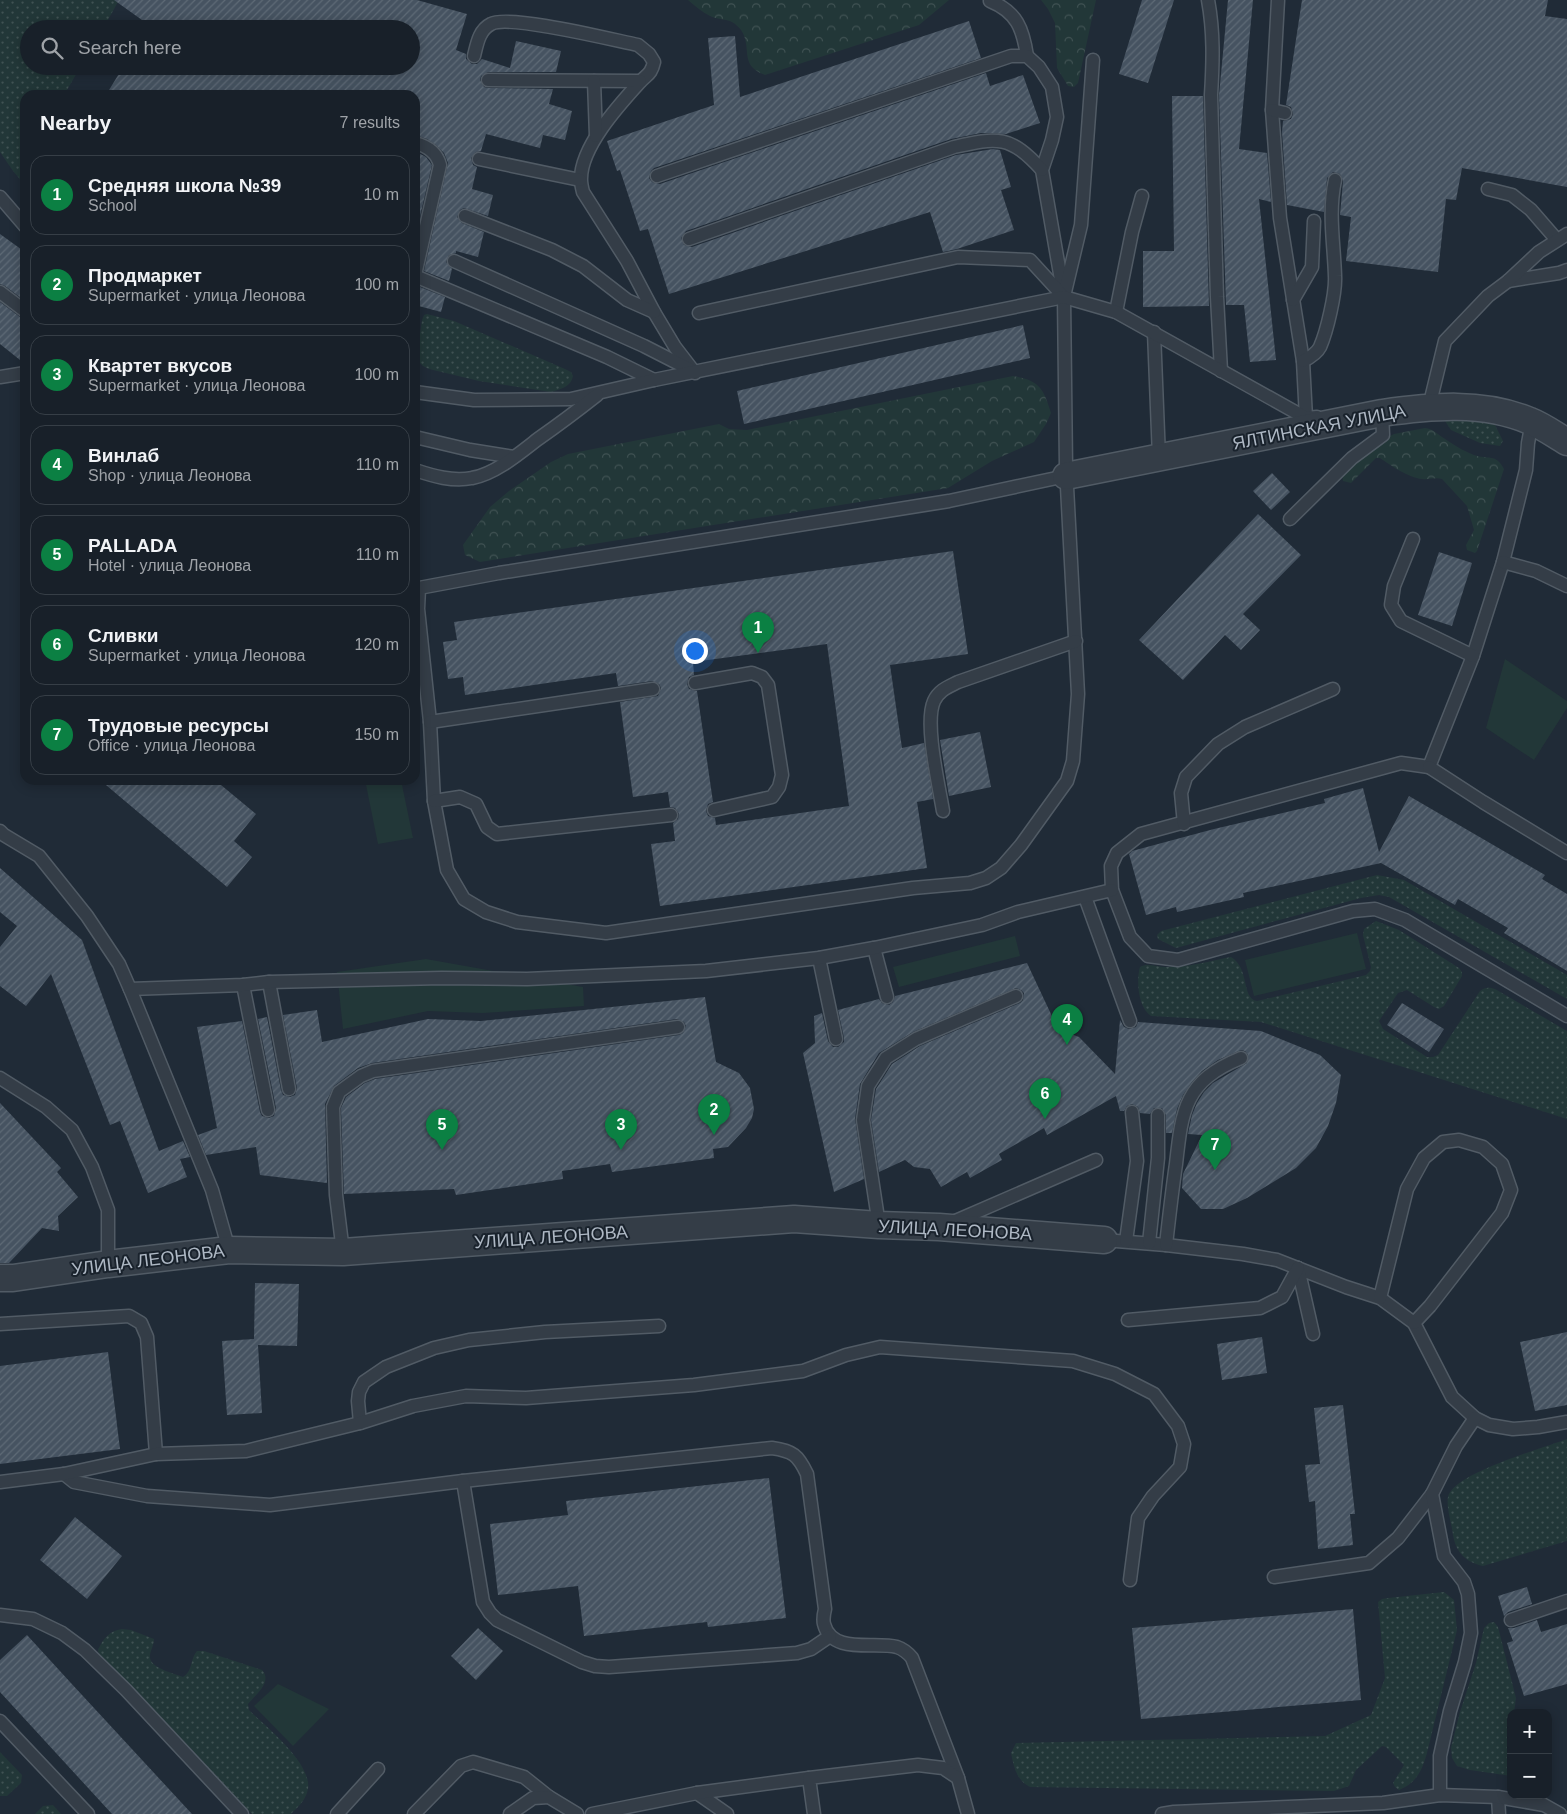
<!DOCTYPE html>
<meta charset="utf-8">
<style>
body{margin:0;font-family:Helvetica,sans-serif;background:#212831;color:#f1f3f6}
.controls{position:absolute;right:15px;bottom:15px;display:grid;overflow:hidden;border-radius:10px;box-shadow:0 2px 12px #0003}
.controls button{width:45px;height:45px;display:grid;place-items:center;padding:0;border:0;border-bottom:1px solid #363e46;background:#182029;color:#f1f3f6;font:25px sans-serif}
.you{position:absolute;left:694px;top:650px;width:18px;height:18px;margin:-12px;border:4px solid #fff;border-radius:50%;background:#1a73e8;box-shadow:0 0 0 8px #1a73e833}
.badge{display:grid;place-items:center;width:32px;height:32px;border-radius:50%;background:#0b8043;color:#fff;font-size:16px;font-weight:700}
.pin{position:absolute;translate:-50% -41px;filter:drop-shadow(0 1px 2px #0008)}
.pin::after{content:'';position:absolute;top:26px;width:18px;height:15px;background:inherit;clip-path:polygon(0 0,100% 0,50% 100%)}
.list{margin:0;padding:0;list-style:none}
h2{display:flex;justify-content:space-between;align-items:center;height:65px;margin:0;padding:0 20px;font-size:21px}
h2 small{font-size:16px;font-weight:400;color:#9fa3a8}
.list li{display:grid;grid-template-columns:32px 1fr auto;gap:15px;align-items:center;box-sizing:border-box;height:80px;margin:0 10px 10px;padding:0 10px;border:1px solid #363e46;border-radius:15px}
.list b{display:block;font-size:19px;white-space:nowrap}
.list p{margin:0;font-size:16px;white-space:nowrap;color:#9fa3a8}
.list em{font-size:16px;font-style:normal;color:#9fa3a8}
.icon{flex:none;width:28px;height:28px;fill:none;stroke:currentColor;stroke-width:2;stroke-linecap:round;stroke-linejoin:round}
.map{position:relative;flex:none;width:1567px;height:1814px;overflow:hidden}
.search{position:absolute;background:#182029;box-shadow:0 2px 12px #0003;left:20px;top:20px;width:400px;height:55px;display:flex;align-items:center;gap:12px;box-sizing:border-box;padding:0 18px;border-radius:28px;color:#9fa3a8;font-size:19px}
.panel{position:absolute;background:#182029;box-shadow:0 2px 12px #0003;left:20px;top:90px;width:400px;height:695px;border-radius:15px}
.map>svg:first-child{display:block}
</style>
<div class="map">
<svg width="1567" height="1814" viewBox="0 0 1567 1814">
<defs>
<pattern id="grass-dots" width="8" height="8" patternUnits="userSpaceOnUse" patternTransform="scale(1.25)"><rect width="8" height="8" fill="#223738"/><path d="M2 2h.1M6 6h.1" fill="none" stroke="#405253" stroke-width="1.8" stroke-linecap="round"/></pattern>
<pattern id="forest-crowns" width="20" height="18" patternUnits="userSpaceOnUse" patternTransform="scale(1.25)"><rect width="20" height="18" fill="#223738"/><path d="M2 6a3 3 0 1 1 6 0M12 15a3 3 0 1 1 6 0" fill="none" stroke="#405253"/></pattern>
<pattern id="building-hatch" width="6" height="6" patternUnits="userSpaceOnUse" patternTransform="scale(1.25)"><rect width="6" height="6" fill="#465361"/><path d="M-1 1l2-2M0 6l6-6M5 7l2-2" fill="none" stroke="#5e6a76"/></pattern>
</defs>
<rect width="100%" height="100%" fill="#202b37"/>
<g fill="url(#grass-dots)">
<polygon points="0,0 119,0 103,29 29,29 29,66 81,66 64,95 25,95 25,185 13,171 0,152"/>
<path d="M427 314 454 321 565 369 571 372 573 376C571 387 561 389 551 392L479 381 429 369 423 366 418 361 417 354 422 320 424 315Z"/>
<polygon points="1482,417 1495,425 1503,441 1500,446 1480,443 1451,430 1443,418"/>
<polygon points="1377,875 1404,880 1567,975 1567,999 1389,897 1379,895 1361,898 1176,948 1158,939 1157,935 1161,931"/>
<path d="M1376 921 1399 930 1459 968 1462 972V976L1444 1006 1439 1009 1434 1007 1407 990 1398 993 1379 1021 1383 1029 1427 1057H1433L1438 1055 1480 991C1485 987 1489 987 1495 989L1567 1031V1119L1261 1022 1151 1016C1138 1008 1136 980 1140 967 1148 962 1159 968 1168 967 1189 967 1210 961 1231 957 1250 968 1241 998 1257 1001L1366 975 1370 971 1371 967 1363 935 1364 929Z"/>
<path d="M1567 1439V1541L1483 1566C1466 1562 1456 1553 1453 1535 1452 1525 1446 1507 1448 1497 1453 1473 1544 1448 1567 1439Z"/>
<path d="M1444 1592 1454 1600 1457 1630 1427 1753C1422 1770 1417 1783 1399 1790L1395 1787 1393 1783 1404 1765 1386 1747 1382 1746 1356 1770 1349 1786 1334 1791 1030 1787C1016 1780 1014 1767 1011 1753L1016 1743 1325 1736 1371 1715 1385 1678 1378 1602 1382 1599 1388 1598Z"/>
<polygon points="1494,1622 1498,1627 1516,1698 1514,1713 1511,1713 1511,1776 1470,1770 1457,1766 1452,1758 1451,1748 1460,1712 1476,1663 1484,1628 1489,1623"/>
<path d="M122 1629 131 1630 154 1639C154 1645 151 1649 150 1655 148 1668 174 1673 183 1677 193 1671 190 1659 197 1651H204L262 1670C273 1682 255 1695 248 1704L249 1710C266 1727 312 1763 308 1789 306 1800 298 1807 291 1814H252L132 1686 99 1656 98 1650C103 1639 109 1631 122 1629Z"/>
<polygon points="0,1752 22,1775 21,1783 7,1796 0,1796"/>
<polygon points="53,1805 61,1814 35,1814 43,1806"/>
</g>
<g fill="url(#forest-crowns)">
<path d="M688 0H949L919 25 765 75C738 65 753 48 741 30 730 16 723 22 710 16 702 12 695 6 688 0Z"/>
<polygon points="1041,0 1096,0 1078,83 1074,87 1068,86 1057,68 1055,23 1048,9"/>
<path d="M1013 376C1040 380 1044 390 1051 413L1046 424 1034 442 992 461 948 488 480 562 465 555 463 545 490 507 509 491 551 462 568 454 719 424 729 429 747 430Z"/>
<path d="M1425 428C1433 429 1436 433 1442 437 1451 443 1463 451 1474 455 1488 460 1496 453 1504 469L1477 551 1475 553 1467 550 1466 545 1474 530 1467 506 1442 479C1435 477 1429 480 1422 479 1409 478 1390 465 1380 458H1376L1351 483 1343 481 1342 475 1386 438 1394 434Z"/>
</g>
<g fill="#223738">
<polygon points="1505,659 1567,701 1567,708 1534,760 1486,728"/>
<polygon points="365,780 401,780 413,838 378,844"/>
<polygon points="1357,933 1366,969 1254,996 1245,960"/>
<polygon points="1015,936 1020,956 899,987 893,967"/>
<polygon points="426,959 583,987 584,1006 483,1013 428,1011 343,1029 337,972"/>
<polygon points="278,1684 329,1709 293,1746 254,1706"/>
</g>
<g fill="url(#building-hatch)" fill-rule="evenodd">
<polygon points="114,0 417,0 467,14 456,50 466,54 466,59 472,64 477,64 482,59 510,68 516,41 561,51 556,72 488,72 481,76 480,80 484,87 488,88 553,89 549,104 572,111 565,140 543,135 540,148 486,134 481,151 476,152 471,158 473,165 477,167 472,189 493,195 488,216 464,208 460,210 457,217 462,223 484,232 478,257 456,251 456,253 449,255 446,262 452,269 449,281 424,271 448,163 444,153 436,145 427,139 415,135 415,95 106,95 120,72 112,66 411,66 411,29 137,29 142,20"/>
<polygon points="1142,0 1174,0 1148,83 1119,74"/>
<polygon points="1228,0 1253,0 1239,149 1267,153 1271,202 1259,199 1276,360 1250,362 1244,305 1226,305 1219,95"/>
<polygon points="1302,0 1548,0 1545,16 1567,19 1567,187 1462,168 1456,200 1446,199 1438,272 1346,261 1351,217 1340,215 1343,181 1340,174 1333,172 1327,178 1324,212 1287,205 1282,132 1283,121 1291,119 1293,114 1291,107 1286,105"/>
<polygon points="969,21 981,58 654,168 651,171 649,178 652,182 660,184 986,73 990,86 1023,75 1040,123 1006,134 981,133 951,139 686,231 681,238 684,245 692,247 956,155 993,149 1000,150 1011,187 1001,190 1014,230 957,249 943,252 930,212 669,294 648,229 640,231 620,170 617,171 607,141 714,105 708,38 735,36 740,97"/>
<polygon points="1172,96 1203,96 1209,306 1143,307 1143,251 1174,251"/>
<polygon points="415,151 426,157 432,165 415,238"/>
<polygon points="0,234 25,252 25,301 5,286 0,284"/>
<polygon points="415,285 445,297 441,312 415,305"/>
<polygon points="0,302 20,317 25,319 25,364 0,344"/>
<polygon points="1023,325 1030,358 744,424 737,391"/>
<polygon points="1272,473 1290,492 1271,510 1253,491"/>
<polygon points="1258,514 1301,555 1243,614 1260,630 1241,650 1225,635 1183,680 1139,640"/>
<path d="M953 551 968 654 890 665 902 748 924 743 933 799 917 802 927 868 660 906 651 844 675 841 673 823 678 819 679 814 675 808 670 807 668 792 633 797 620 702 658 696 661 688 659 684 652 681 618 686 616 673 465 695 463 677 448 679 443 642 457 640 454 622ZM827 644 849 806 716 825 715 818 708 816 706 811 708 804 713 802 697 691 689 689 687 684 689 677 694 675 693 662Z"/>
<polygon points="1439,552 1472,563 1452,626 1418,615"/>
<polygon points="980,732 991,787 949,796 940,740"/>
<polygon points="100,780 215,780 256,814 234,841 252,857 227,887"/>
<polygon points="1363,788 1379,852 1409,796 1545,875 1542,879 1567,894 1567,971 1504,933 1508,928 1458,899 1455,905 1381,863 1243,893 1244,897 1177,912 1176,907 1146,915 1129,854 1132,851 1214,829 1325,803 1324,799"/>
<polygon points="0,868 82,940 159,1151 183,1141 190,1157 180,1159 187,1177 148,1193 120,1121 110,1125 51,974 26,1006 0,986 0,947 17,926 0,912"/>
<polygon points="1027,963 1058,1029 1079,1037 1115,1074 1120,1020 1124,1027 1129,1029 1136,1027 1138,1022 1261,1031 1320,1055 1341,1075 1336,1103 1328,1126 1316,1148 1296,1168 1247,1198 1223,1209 1201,1209 1182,1188 1183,1174 1202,1135 1188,1134 1192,1115 1197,1103 1204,1092 1213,1083 1247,1063 1248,1055 1245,1051 1241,1050 1218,1060 1202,1071 1192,1082 1183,1095 1177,1109 1172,1133 1166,1133 1166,1115 1162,1108 1154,1108 1150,1114 1140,1113 1138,1107 1132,1104 1127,1106 1124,1111 1120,1111 1116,1096 1047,1135 1044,1128 999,1154 1002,1160 970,1178 967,1172 941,1187 930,1169 914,1167 905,1160 879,1172 871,1120 876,1089 892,1064 920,1046 1020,1003 1023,1000 1024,993 1021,990 1016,988 913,1032 879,1053 860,1084 855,1119 864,1179 834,1192 803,1053 815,1043 814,1016 822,1013 828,1041 833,1047 838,1047 844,1042 844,1038 838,1010 879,999 882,1003 889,1005 893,1002 895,996"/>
<polygon points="705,997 716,1062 739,1073 750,1088 754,1109 752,1118 746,1128 728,1147 713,1149 714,1158 612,1172 610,1164 562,1171 563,1179 456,1195 454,1189 344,1194 341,1108 346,1097 365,1083 375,1079 679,1035 683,1033 686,1026 684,1022 677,1019 372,1063 358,1068 334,1086 325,1104 327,1183 260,1175 256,1147 206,1155 198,1135 217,1128 197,1027 242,1021 260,1112 262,1116 269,1118 274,1116 276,1108 258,1019 267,1017 281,1090 283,1095 290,1097 295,1095 297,1088 283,1015 317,1010 322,1042 428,1019 481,1021"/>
<polygon points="1402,1003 1444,1029 1429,1052 1387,1025"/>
<polygon points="0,1103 61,1168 57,1172 78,1197 58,1216 59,1231 42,1228 9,1263 0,1263"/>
<polygon points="255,1283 299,1284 297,1346 258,1345 262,1413 227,1415 222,1341 254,1339"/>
<polygon points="1567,1332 1567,1405 1535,1411 1520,1342"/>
<polygon points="1262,1337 1267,1373 1222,1380 1217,1344"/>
<polygon points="108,1352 120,1449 0,1464 0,1366"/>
<polygon points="1343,1405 1355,1514 1350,1514 1353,1545 1318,1549 1315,1501 1309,1502 1305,1465 1320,1464 1314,1408"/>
<polygon points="769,1478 786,1618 708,1627 707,1622 584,1636 578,1586 498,1595 490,1524 568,1515 566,1501"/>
<polygon points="75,1517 122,1556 87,1599 40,1560"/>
<polygon points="1527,1587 1532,1604 1508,1612 1504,1616 1498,1596"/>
<polygon points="1353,1609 1361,1700 1141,1719 1132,1628"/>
<polygon points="1537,1620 1541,1632 1567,1624 1567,1684 1524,1696 1507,1643 1513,1641 1508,1628 1514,1628"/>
<polygon points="478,1628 503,1651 476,1680 451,1656"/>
<polygon points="27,1635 70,1682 192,1814 112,1814 0,1692 0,1660"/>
</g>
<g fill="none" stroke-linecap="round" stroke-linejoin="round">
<g stroke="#515b65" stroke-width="15">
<g id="service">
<path d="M1208 0C1214 32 1213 63 1211 95L1217 297 1221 371"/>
<polyline points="1278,0 1272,110 1280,218 1303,361 1306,418"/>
<path d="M990 1C1017 12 1023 29 1027 56"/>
<path d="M474 56C477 44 479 30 491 24 509 14 613 40 638 45L649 54 654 62C651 75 647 74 639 83 618 106 580 148 581 180 581 184 582 188 583 192L627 261 654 312 675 347 695 373"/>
<polyline points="488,80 640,81"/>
<polyline points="594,81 596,136"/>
<polyline points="1272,110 1285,113"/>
<path d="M415 143C427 146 437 153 440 165L415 275"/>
<polyline points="479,159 580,180"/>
<polyline points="657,176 1011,56 1027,56 1039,67 1052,87 1057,117 1052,140 1042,170 1064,297 1066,468 1078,694 1073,761 1067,781 1021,845 1001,868 986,878 970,883 913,888 606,933 517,922 486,912 464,899 447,870 434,801 430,722 418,609 419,588 499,573 949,501 1066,476"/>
<polyline points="1488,189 1512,195 1531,210 1557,240"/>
<polyline points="0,197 25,226"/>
<polyline points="465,216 552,250 583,266 627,300 654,312"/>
<path d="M689 239 954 147C998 137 1010 135 1042 170"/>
<polyline points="454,261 644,346 691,370"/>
<polyline points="415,276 607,357 654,380"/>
<polyline points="1508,281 1559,273 1567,270"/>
<polyline points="0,292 25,311"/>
<polyline points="1065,292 1081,225 1093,60"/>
<polyline points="1293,300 1312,267 1314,221"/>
<polyline points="1116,312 1132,232 1142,196"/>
<polyline points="699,313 958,257 1030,260 1064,297"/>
<polyline points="1154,332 1159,458"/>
<path d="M1303 361C1309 358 1317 353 1320 347 1327 331 1336 293 1335 276 1334 243 1328 214 1335 180"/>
<polyline points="0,377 25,373"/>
<polyline points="415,392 474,400 571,399 654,380 1064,297 1116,312 1306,418 1317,417"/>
<polyline points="1429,407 1445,341 1488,296 1508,281 1539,252 1567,234"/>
<polyline points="1532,422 1528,443 1526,470 1503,562 1473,656 1429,767 1401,763 1141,834 1117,853 1111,866 1112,890 1130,937 1148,956 1178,960 1353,911 1375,909 1405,920 1567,1016"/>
<polyline points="415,437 470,450 514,457"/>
<path d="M415 470C433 476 453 482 472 478 495 474 520 453 538 439 558 425 578 410 597 395"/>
<polyline points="1290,519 1352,458 1383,435 1382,413 1379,413"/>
<polyline points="1413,539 1394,586 1391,605 1401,621 1473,656"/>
<polyline points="1503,562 1536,571 1567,586"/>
<polyline points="695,683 752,673 762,677 768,685 782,775 779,787 772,797 714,810"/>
<polyline points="430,722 653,689"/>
<polyline points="1429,767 1483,802 1567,853"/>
<polyline points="434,801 460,797 476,804 487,827 497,834 671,815"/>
<path d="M943 811C939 786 924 723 934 701 939 690 948 687 958 682L1076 641"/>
<polyline points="1184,824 1181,793 1186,777 1218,744 1245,727 1333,689"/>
<polyline points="0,831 4,835 39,856 87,916 119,964 130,989"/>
<polyline points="1085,897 1130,1021"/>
<polyline points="874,948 887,997"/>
<polyline points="819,958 836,1039"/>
<polyline points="269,982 289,1089"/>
<polyline points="243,985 268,1110"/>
<polyline points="0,1078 46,1107 72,1130 92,1167 108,1210 108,1264"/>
<polyline points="951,1223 1096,1160"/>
<polyline points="879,1225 863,1120 868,1086 886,1058 916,1039 1016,996"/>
<polyline points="1104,1240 1166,1245 1243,1254 1277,1260 1346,1287 1380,1298 1414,1323 1452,1397 1475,1418 1489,1425 1513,1429 1538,1427 1567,1422"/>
<polyline points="1126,1241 1137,1161 1132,1112"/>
<polyline points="1149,1243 1158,1158 1158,1115"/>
<path d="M1166 1245C1169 1218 1172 1191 1176 1164 1182 1109 1185 1081 1241 1058"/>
<polyline points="229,1250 212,1190 130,989 243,985 269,982 442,978 527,979 706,971 819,958 874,948 982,925 1018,912 1112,890"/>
<polyline points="343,1252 336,1195 333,1107 339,1092 361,1076 373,1071 678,1027"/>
<polyline points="1298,1268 1313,1334"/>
<polyline points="1380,1298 1407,1189 1424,1158 1443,1142 1459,1140 1483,1147 1502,1164 1511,1190 1502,1213 1430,1306 1414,1323"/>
<polyline points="1128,1320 1260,1308 1282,1297 1298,1268"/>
<polyline points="0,1324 129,1316 141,1323 147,1337 156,1454"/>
<polyline points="360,1423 358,1401 359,1392 364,1382 386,1367 434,1348 469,1340 545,1332 659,1326"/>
<path d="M64 1474 74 1482 147 1496 270 1505 463 1481 772 1448C793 1451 798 1455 807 1474L825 1609C824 1613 823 1620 824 1624 832 1655 875 1641 897 1647 903 1649 908 1653 912 1658L958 1778"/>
<polyline points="463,1481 483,1602 490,1613 497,1620 582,1662 595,1666 609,1667 797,1653 811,1649 830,1636"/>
<polyline points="0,1482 64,1474 156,1454 246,1451 360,1423 413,1406 466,1396 526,1398 694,1385 803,1371 846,1355 880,1347 1073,1361 1115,1374 1154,1394 1178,1426 1184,1444 1180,1467 1153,1496 1138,1518 1130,1580"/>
<polyline points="1274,1577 1369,1563 1398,1538 1432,1494"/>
<polyline points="0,1615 33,1619 62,1633 85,1650 126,1690 242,1814"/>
<polyline points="1511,1620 1567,1601"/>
<polyline points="0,1721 88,1814"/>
<polyline points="697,1793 727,1814"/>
<polyline points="1440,1795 1440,1756 1450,1711 1465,1662 1471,1633 1468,1594 1464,1582 1444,1556 1432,1494 1456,1446 1475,1418"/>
<polyline points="1498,1797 1499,1814"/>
<polyline points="337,1814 378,1769"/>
<polyline points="414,1814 461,1766 473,1762 524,1777 549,1797"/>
<polyline points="510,1814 533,1798 549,1797 577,1814"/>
<polyline points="592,1814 697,1793 809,1778"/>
<polyline points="814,1814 809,1778 918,1765 943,1768 958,1778 968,1814"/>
<polyline points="1162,1814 1174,1812 1383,1803 1440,1795 1498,1797 1544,1805 1560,1814"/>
</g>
</g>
<g stroke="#515b65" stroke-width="29">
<g id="minor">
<path d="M1066 476 1382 413C1432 406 1483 401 1530 421 1543 426 1555 435 1567 442"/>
<polyline points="0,1278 13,1278 108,1264 229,1250 343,1252 794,1219 879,1225 939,1227 1104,1240"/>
</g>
</g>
<use href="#service" stroke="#343d47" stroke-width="12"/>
<use href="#minor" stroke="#343d47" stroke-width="26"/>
</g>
<g text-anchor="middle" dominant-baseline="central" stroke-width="4" stroke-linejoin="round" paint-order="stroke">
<g font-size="18" fill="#aeb8c4" stroke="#19222c">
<text transform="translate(1319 427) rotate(-11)">ЯЛТИНСКАЯ УЛИЦА</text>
<text transform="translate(955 1230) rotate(3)">УЛИЦА ЛЕОНОВА</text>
<text transform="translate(551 1237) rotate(-4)">УЛИЦА ЛЕОНОВА</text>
<text transform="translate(148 1260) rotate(-7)">УЛИЦА ЛЕОНОВА</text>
</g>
</g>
</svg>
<div class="controls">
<button>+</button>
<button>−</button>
</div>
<div class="you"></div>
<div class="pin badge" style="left:758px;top:653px">1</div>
<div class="pin badge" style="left:714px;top:1135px">2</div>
<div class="pin badge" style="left:621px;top:1150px">3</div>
<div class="pin badge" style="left:1067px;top:1045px">4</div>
<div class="pin badge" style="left:442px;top:1150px">5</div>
<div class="pin badge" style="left:1045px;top:1119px">6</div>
<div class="pin badge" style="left:1215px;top:1170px">7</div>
<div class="search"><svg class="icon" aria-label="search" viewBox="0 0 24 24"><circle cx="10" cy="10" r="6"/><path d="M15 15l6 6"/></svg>Search here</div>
<section class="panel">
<h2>Nearby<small>7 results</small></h2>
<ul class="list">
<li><span class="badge">1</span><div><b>Средняя школа №39</b><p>School</p></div><em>10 m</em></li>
<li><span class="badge">2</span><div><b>Продмаркет</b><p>Supermarket · улица Леонова</p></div><em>100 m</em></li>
<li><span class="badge">3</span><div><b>Квартет вкусов</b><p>Supermarket · улица Леонова</p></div><em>100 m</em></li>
<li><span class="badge">4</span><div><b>Винлаб</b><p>Shop · улица Леонова</p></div><em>110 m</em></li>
<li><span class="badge">5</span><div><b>PALLADA</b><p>Hotel · улица Леонова</p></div><em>110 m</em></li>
<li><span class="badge">6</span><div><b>Сливки</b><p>Supermarket · улица Леонова</p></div><em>120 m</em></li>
<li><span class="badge">7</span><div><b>Трудовые ресурсы</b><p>Office · улица Леонова</p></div><em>150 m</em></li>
</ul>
</section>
</div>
